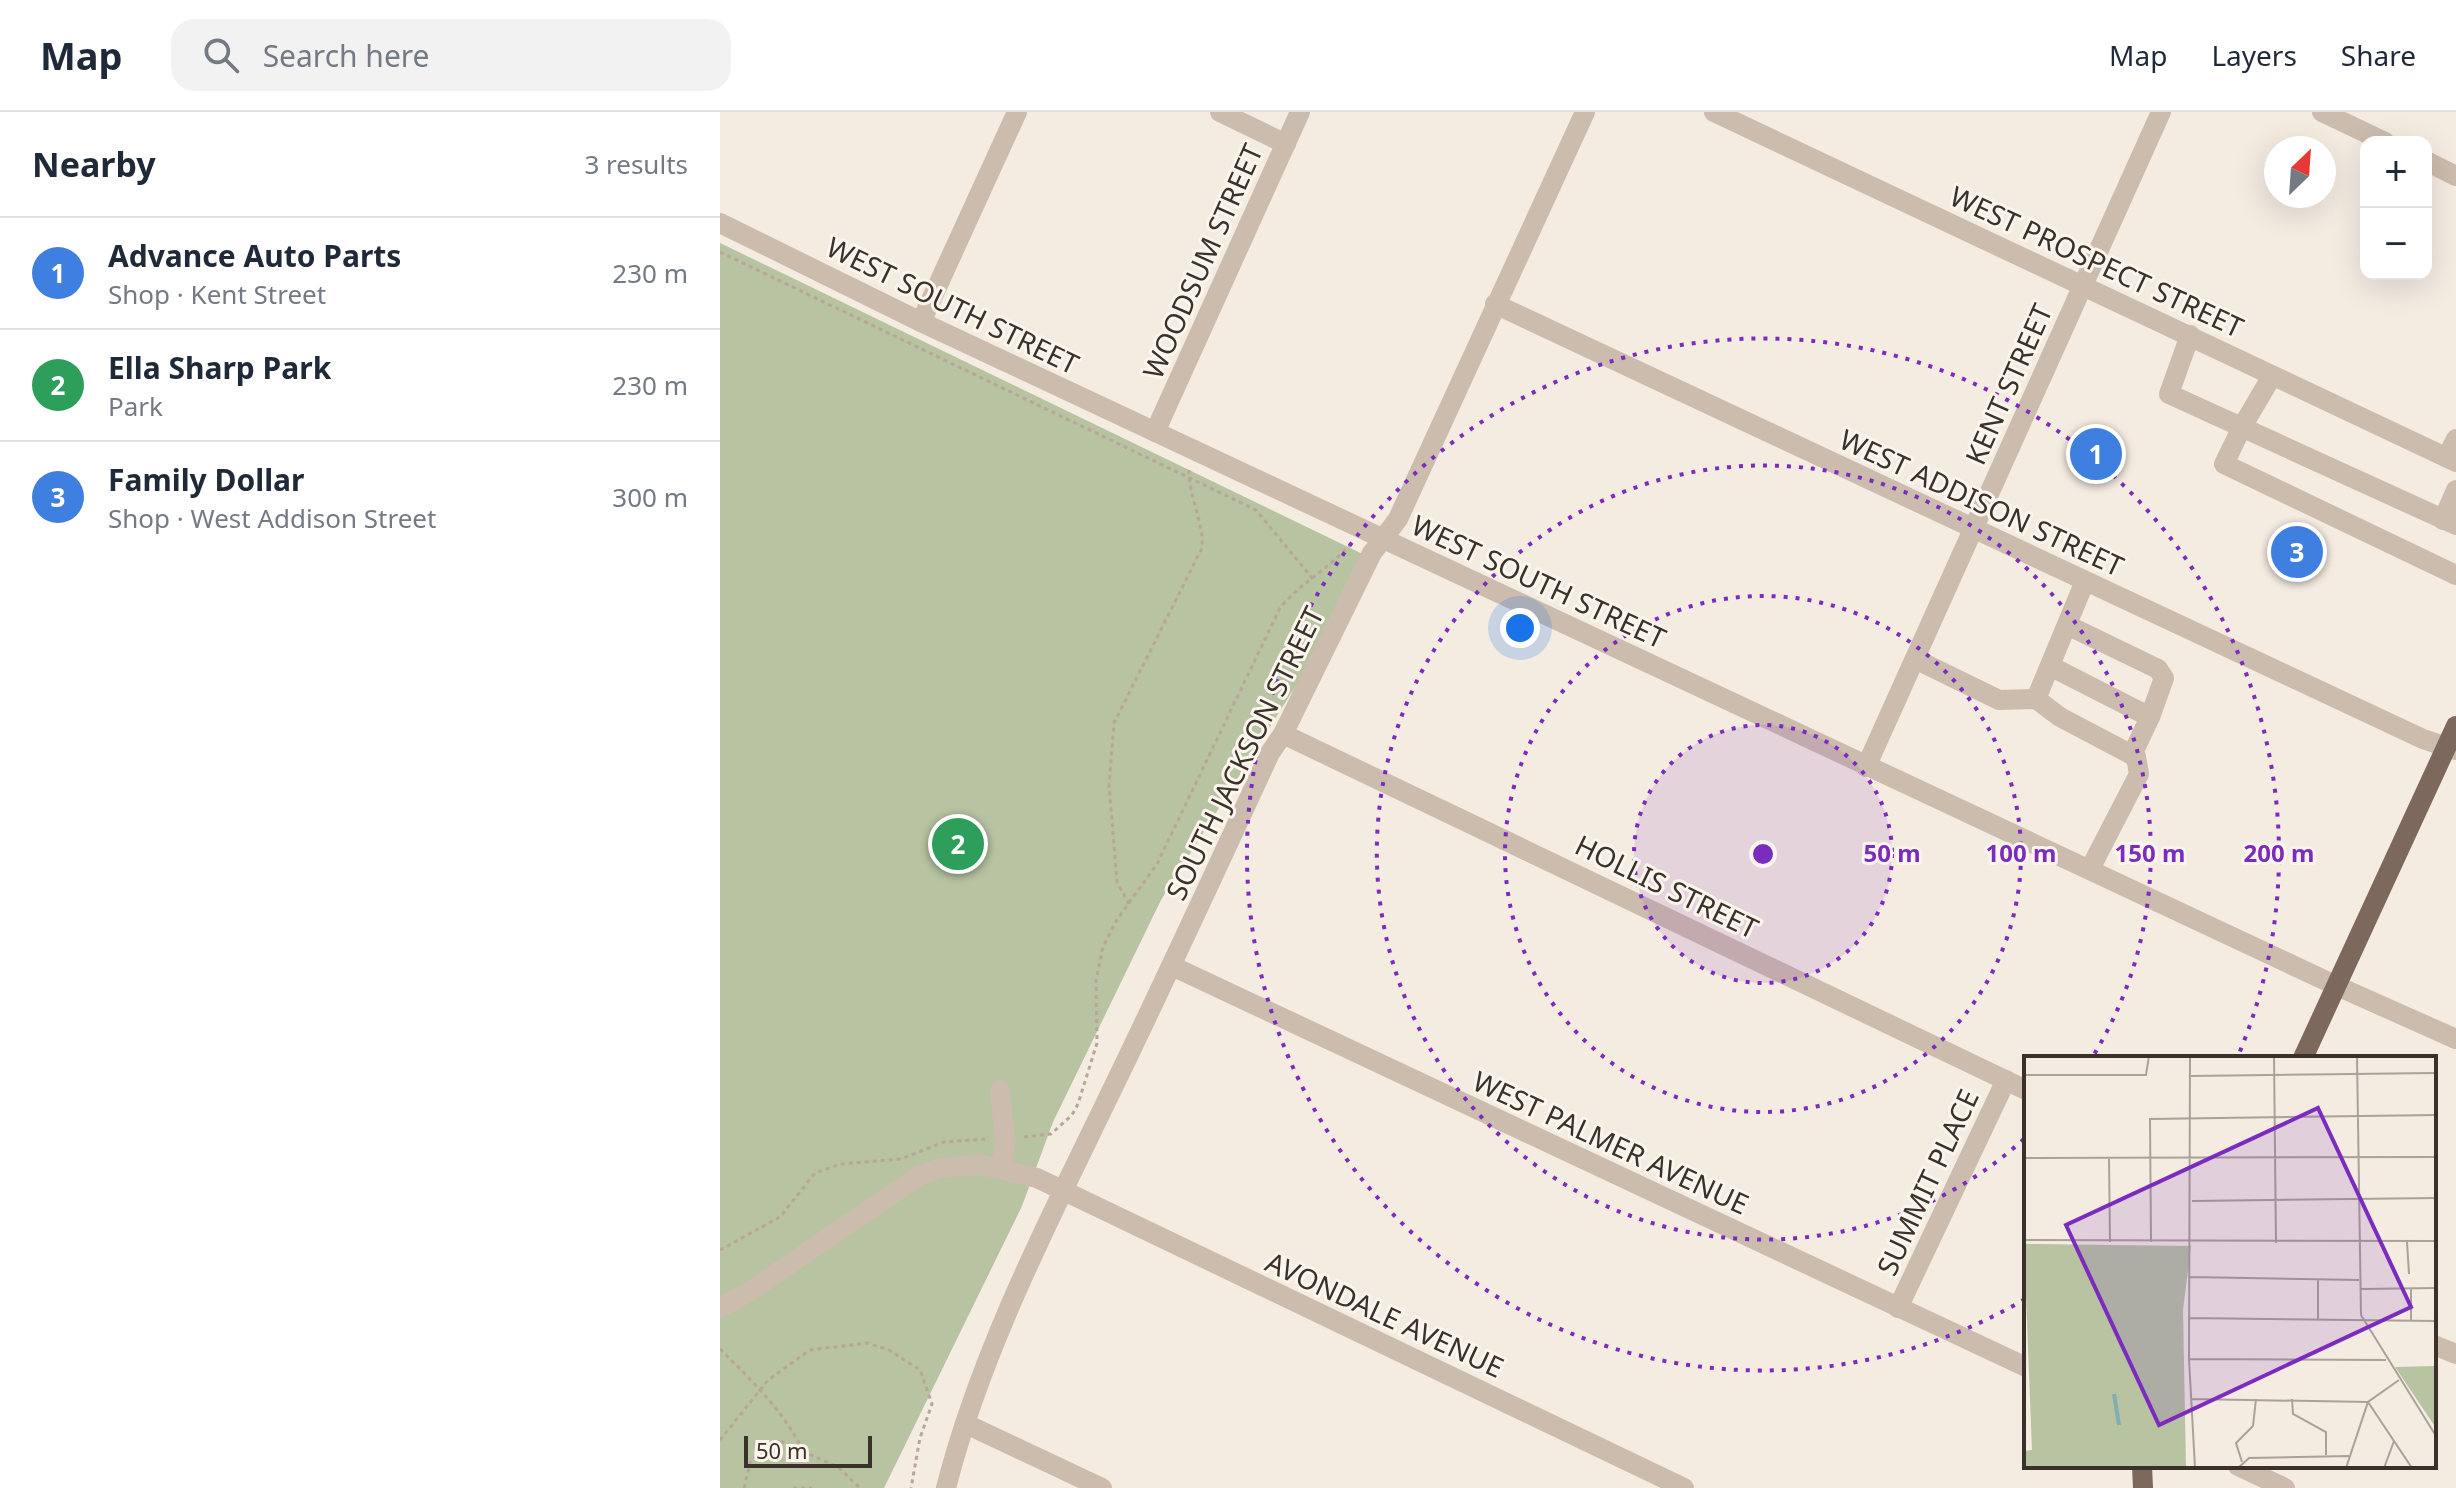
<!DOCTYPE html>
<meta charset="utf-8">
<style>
body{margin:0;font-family:"Noto Sans",sans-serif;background:#f2f2f3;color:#1f2937}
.controls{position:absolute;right:24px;top:24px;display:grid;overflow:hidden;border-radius:16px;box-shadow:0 8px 32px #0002}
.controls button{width:72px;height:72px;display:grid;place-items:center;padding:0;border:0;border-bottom:2px solid #e0e1e3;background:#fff;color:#1f2937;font:40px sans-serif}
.compass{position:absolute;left:1544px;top:24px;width:72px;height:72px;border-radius:50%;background:#fff;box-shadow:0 8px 32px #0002;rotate:25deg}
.scale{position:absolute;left:24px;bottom:20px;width:128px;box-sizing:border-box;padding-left:8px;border:4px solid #3b312b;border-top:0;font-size:22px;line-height:28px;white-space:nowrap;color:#3b312b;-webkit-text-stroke:6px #fbf5ee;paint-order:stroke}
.you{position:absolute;left:800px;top:516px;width:28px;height:28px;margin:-20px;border:6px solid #fff;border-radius:50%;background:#1a73e8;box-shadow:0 0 0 12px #1a73e833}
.badge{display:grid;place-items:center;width:52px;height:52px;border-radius:50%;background:#0b8043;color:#fff;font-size:26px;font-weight:700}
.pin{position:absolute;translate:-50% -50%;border:4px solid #fff;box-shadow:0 2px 8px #0006}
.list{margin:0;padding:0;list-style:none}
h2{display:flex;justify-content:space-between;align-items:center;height:104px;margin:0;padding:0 32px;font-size:34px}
h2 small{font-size:26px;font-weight:400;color:#747a83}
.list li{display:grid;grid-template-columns:52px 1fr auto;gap:24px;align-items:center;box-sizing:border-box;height:112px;padding:0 32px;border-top:2px solid #e0e1e3}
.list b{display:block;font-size:30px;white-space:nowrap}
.list p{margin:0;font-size:26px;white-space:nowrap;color:#747a83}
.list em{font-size:26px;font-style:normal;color:#747a83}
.icon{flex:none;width:44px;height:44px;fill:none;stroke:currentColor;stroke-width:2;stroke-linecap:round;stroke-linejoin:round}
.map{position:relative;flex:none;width:1736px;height:1376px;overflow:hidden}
header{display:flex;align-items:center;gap:48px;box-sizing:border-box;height:112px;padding:0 40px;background:#fff;border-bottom:2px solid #e0e1e3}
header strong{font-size:38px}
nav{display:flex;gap:44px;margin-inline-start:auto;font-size:28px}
.search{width:560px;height:72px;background:#f2f2f3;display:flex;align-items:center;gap:20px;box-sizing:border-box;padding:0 28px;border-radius:24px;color:#747a83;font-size:30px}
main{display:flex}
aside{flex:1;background:#fff}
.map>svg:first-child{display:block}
</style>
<header>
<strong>Map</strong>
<div class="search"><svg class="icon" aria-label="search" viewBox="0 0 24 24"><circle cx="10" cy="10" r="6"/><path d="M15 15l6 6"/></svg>Search here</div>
<nav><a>Map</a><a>Layers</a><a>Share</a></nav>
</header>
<main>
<aside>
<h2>Nearby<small>3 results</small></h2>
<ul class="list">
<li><span class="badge" style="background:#3f7fe0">1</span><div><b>Advance Auto Parts</b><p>Shop · Kent Street</p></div><em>230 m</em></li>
<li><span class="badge" style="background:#2e9e5b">2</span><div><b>Ella Sharp Park</b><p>Park</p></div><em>230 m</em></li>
<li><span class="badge" style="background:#3f7fe0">3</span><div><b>Family Dollar</b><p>Shop · West Addison Street</p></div><em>300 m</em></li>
</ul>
</aside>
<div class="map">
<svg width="1736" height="1376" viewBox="0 0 1736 1376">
<rect width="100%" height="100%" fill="#f4ebe1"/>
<polygon fill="#b7c3a1" points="0,131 655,448 441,788 333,1010 302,1094 164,1376 0,1376"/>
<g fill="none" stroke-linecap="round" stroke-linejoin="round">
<g stroke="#b8a697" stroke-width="3" stroke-dasharray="4 4" stroke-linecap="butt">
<polyline points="0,140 536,398 593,467"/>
<path d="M409 792 397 770 389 672 394 611 482 436C484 408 467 382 469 354"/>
<path d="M304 1025 331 1022 352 1003 358 992 377 931 376 868 383 835 396 809 437 752 560 496C580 471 610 456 631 432"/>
<polyline points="0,1138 60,1105 95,1061 121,1052 181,1047 224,1030 268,1027"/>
<path d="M0 1237C31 1268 64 1299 83 1339"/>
<polyline points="0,1328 48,1268 90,1238 147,1231 169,1238 200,1258 212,1292 200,1326 191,1376"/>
<polyline points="24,1376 31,1348 60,1329 118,1355 140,1376"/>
<polyline points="73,1376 92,1376"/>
</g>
<g stroke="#ccbcad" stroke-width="20">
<polyline points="500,0 566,32"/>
<polyline points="994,0 1736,350"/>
<polyline points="1602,0 1665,30"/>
<polyline points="1706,49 1736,64"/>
<polyline points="0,111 201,210 1617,874 1736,927"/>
<polyline points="775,192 1703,627 1736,638"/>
<polyline points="201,210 297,0"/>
<polyline points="1470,223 1449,282 1736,413"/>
<polyline points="1552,264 1522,315 1504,352 1736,463"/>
<polyline points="435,320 580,0"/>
<polyline points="1727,345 1736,327"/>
<polyline points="1723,408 1736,378"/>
<polyline points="1347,513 1438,557 1444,566 1430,605 1412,643"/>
<polyline points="1195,547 1279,588 1316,587 1340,605 1416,645 1419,662 1370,757"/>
<polyline points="1330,554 1430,605"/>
<polyline points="1316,587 1365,469"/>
<polyline points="563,622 1306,978"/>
<polyline points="1146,655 1441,0"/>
<polyline points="452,854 1306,1255"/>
<polyline points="280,978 285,1027 282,1056"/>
<polyline points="0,1196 29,1180 200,1063 221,1056 259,1052 317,1066 964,1376"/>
<polyline points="1178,1196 1286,968"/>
<polyline points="1714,1233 1736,1242"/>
<polyline points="246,1312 382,1376"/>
<polyline points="1518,1354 1565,1376"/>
<path d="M226 1376C260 1242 328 1110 388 986 444 871 497 756 550 641L563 622 652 441 678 407 865 0"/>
</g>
<g stroke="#7c685d" stroke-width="20">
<polyline points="1583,946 1736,614"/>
<polyline points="1422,1354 1423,1376"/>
</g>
</g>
<circle cx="1043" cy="742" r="129" fill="#7b2cbf" fill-opacity=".12"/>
<g fill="none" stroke="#7b2cbf" stroke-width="4" stroke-dasharray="4 8">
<circle cx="1043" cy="742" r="129"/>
<circle cx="1043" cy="742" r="258"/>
<path d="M1304 1027A387 387 0 1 1 1373 944"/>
<path d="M1305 1187A516 516 0 1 1 1518 944"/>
</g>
<g text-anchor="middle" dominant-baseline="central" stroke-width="6" stroke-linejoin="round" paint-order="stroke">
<g font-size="28" fill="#3b312b" stroke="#fbf5ee">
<text transform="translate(482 149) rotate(-66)">WOODSUM STREET</text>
<text transform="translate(1377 149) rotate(25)">WEST PROSPECT STREET</text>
<text transform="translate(233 193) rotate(26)">WEST SOUTH STREET</text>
<text transform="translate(1288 272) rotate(-66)">KENT STREET</text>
<text transform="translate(1262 390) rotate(25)">WEST ADDISON STREET</text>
<text transform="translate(819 469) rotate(25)">WEST SOUTH STREET</text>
<text transform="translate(524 641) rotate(-64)">SOUTH JACKSON STREET</text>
<text transform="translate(947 774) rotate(26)">HOLLIS STREET</text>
<text transform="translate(891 1030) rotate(25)">WEST PALMER AVENUE</text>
<text transform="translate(1207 1070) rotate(-65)">SUMMIT PLACE</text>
<text transform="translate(665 1202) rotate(25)">AVONDALE AVENUE</text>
</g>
</g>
<g transform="translate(1304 944)">
<rect width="412" height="412" fill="#f4ebe1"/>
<path d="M0 188 167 190 159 254 162 412H0V395L8 394ZM412 310V372L371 311Z" fill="#b7c3a1"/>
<path fill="none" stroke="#80aeb1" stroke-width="4" d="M90 338 95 369"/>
<path fill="none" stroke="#aaa198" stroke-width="2" d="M166 0 165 303 171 412M250 0 252 187M333 0 337 259 412 380M0 19H122L125 0M167 20 412 17M0 70 1 102M0 102 412 101M85 102 86 186M168 145 412 142M0 184 412 185M127 186 126 63 412 59M383 186 385 218M166 221 335 224M337 233 412 232M165 262 412 265M294 263V223M387 264V232M165 303 362 304M167 343 344 346M268 343 269 358 302 376V399M344 346 388 412M218 406 212 387 229 370 232 343M214 412 225 402 325 400M322 412 344 346 375 324M360 412 370 385"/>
<path fill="#7b2cbf" fill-opacity="0.15" stroke="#7b2cbf" stroke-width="4" d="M294 52 387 251 135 369 42 169Z"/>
<rect width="412" height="412" fill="none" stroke="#3b312b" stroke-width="4"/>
</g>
<circle cx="1043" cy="742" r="12" fill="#7b2cbf" stroke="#fbf5ee" stroke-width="4"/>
<g font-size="24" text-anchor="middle" font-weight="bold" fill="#7b2cbf" stroke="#fbf5ee" stroke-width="6" stroke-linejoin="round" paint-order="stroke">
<text x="1172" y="750">50 m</text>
<text x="1301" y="750">100 m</text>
<text x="1430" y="750">150 m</text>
<text x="1559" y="750">200 m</text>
</g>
</svg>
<div class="controls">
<button>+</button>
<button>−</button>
</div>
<svg class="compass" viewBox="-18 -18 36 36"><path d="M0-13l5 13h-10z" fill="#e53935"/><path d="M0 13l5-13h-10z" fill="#747a83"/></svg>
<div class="scale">50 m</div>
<div class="you"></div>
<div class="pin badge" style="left:1376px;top:342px;background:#3f7fe0">1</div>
<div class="pin badge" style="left:238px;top:732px;background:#2e9e5b">2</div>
<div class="pin badge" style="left:1577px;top:440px;background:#3f7fe0">3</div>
</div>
</main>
